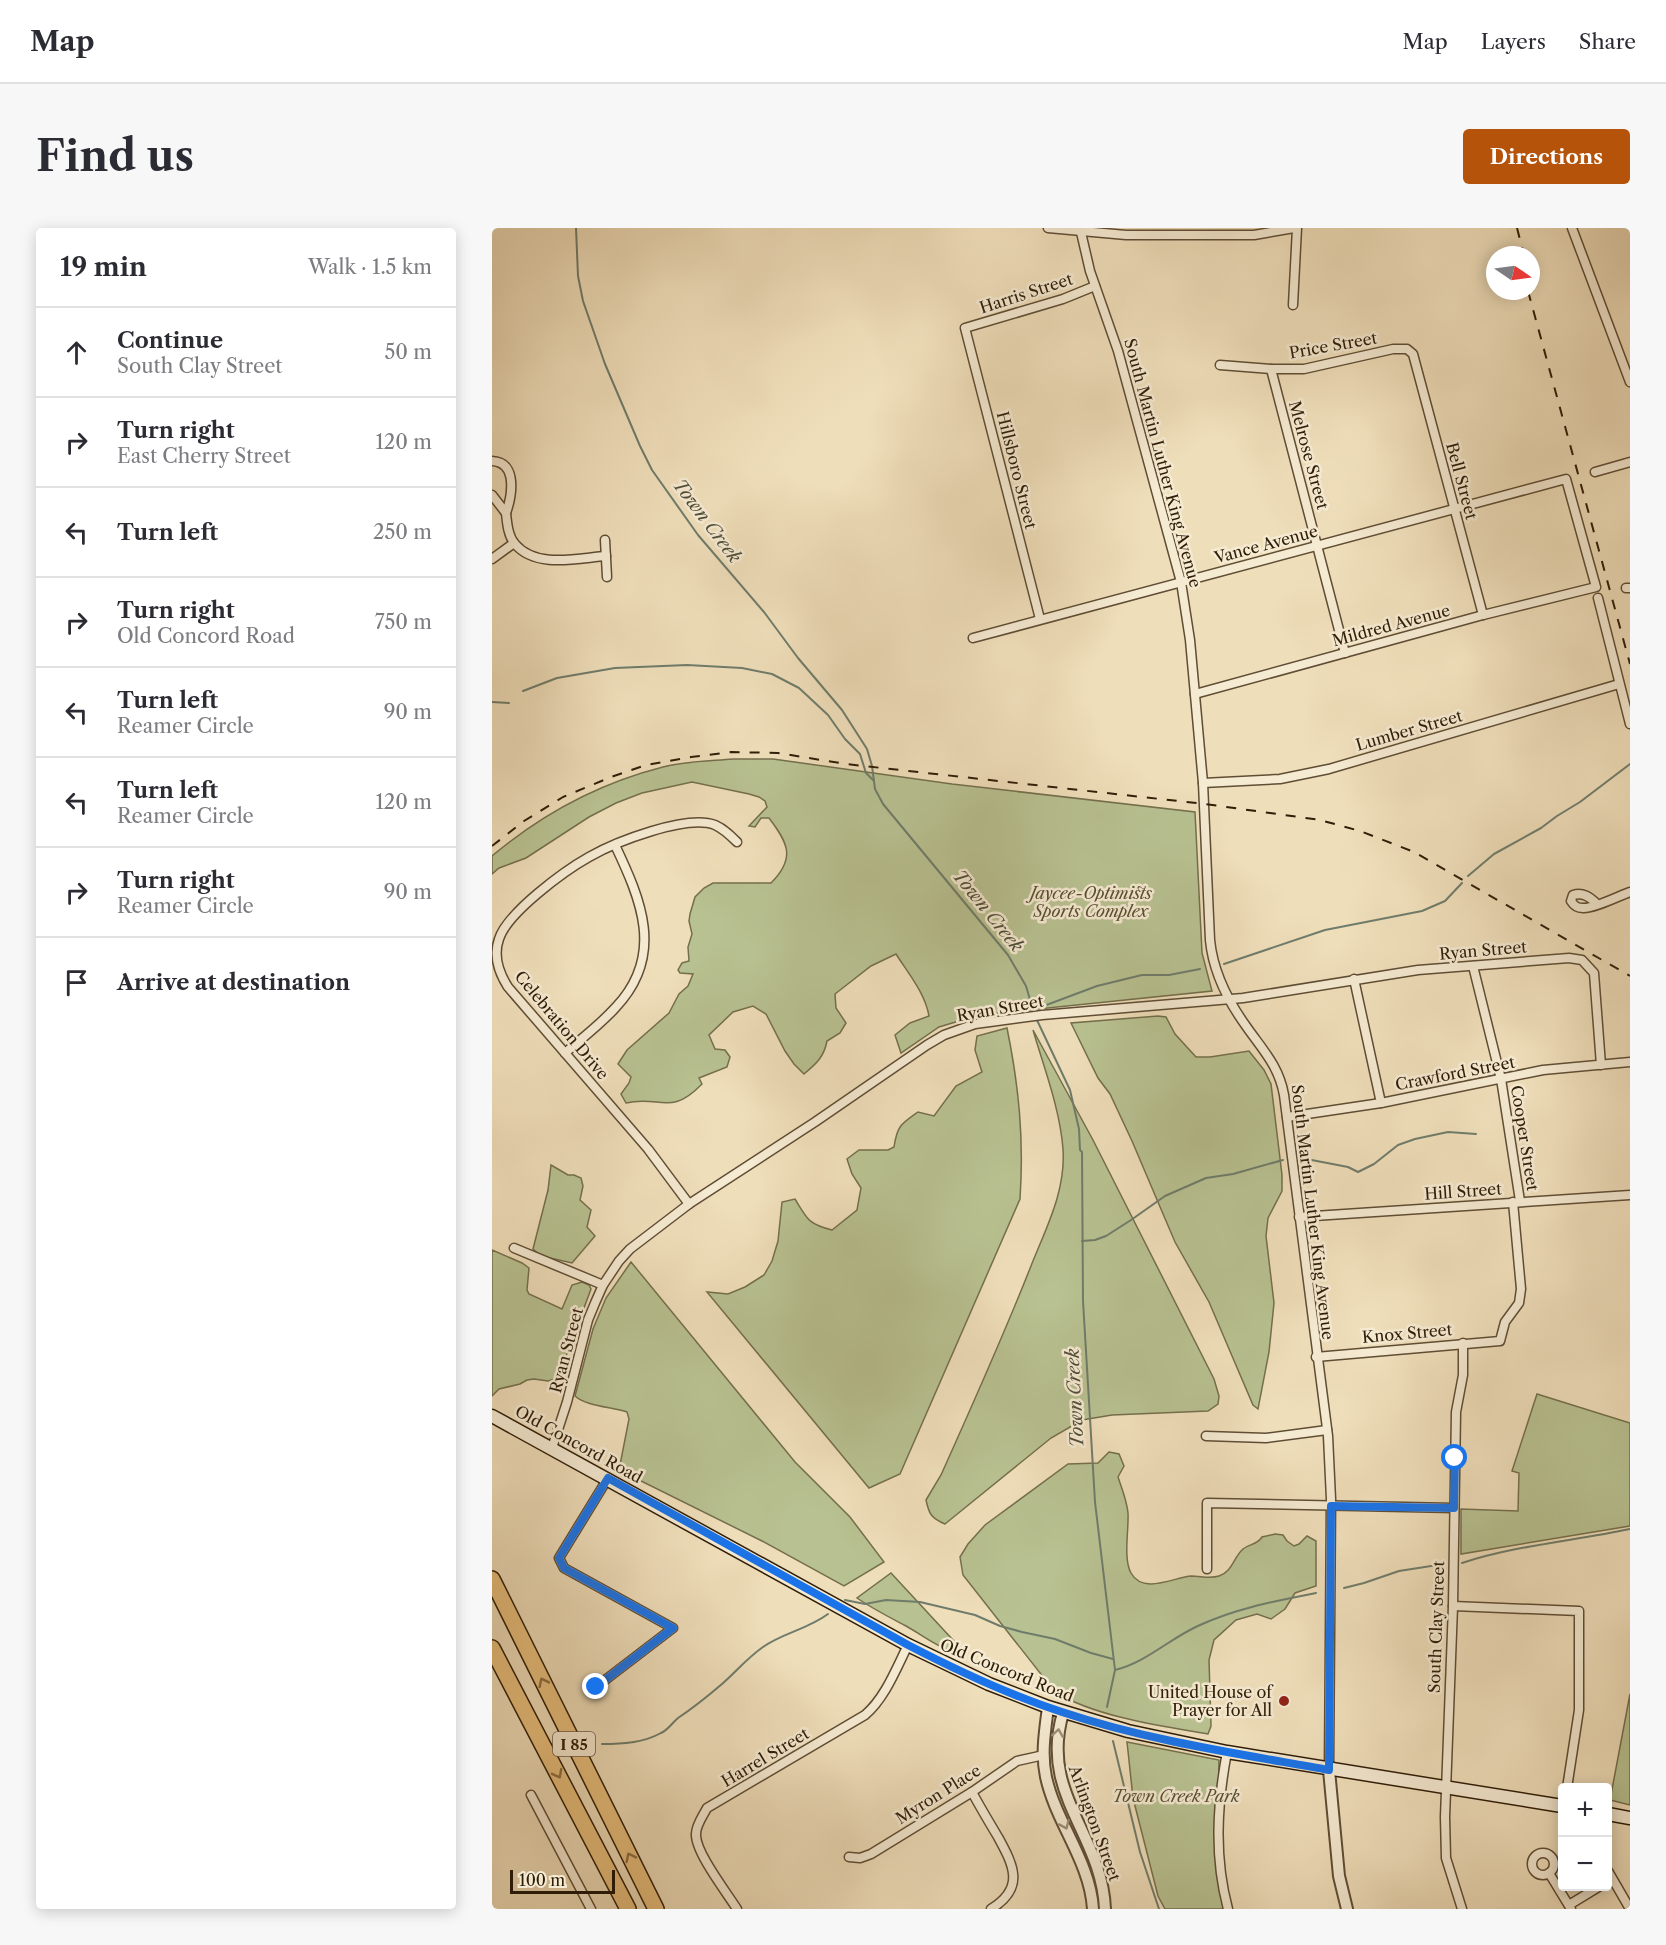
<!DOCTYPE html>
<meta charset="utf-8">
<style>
body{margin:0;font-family:"Libre Caslon Text",serif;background:#f7f7f7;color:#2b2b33}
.controls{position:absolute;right:18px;bottom:18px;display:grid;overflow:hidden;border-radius:6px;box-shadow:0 3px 15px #0003}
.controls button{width:54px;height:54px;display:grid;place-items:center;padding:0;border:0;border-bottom:2px solid #e1e1e2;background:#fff;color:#2b2b33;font:30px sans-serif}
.compass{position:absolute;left:994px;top:18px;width:54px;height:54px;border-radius:50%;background:#fff;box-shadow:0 3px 15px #0003;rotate:103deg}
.scale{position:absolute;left:18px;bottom:15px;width:105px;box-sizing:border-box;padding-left:6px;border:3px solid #2f1d07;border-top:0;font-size:16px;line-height:21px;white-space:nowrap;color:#2f1d07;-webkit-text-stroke:4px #f5ead2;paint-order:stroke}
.stop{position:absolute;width:18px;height:18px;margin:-14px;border:4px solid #1a73e8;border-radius:50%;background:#fff}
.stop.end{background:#1a73e8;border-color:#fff;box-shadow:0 2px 6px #0008}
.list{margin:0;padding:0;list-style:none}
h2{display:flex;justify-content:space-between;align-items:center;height:78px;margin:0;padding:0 24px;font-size:26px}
h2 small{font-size:20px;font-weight:400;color:#7c7c81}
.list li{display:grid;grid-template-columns:39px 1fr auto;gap:18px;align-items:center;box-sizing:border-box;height:90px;padding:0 24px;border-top:2px solid #e1e1e2}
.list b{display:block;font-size:22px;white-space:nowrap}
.list p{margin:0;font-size:20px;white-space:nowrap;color:#7c7c81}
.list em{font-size:20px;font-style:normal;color:#7c7c81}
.icon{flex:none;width:33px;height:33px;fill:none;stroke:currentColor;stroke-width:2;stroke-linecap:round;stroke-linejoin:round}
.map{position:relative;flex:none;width:1138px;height:1681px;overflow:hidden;border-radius:6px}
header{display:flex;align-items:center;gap:36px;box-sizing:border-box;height:84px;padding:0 30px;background:#fff;border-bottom:2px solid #e1e1e2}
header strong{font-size:28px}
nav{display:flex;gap:33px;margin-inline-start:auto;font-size:21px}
.intro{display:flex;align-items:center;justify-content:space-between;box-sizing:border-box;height:144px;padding:0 36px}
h1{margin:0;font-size:42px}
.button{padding:15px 27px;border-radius:6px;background:#b45309;color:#fff;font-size:21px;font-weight:700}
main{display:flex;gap:36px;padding:0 36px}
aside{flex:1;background:#fff;border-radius:6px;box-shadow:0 3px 15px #0003}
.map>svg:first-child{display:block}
</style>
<header>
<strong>Map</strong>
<nav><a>Map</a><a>Layers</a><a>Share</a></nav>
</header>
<div class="intro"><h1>Find us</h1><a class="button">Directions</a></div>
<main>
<aside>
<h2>19 min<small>Walk · 1.5 km</small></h2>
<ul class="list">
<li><svg class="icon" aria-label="ahead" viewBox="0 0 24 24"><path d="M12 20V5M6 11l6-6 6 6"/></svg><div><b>Continue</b><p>South Clay Street</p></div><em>50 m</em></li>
<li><svg class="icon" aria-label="right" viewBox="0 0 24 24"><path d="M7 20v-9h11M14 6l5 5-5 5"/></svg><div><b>Turn right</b><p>East Cherry Street</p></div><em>120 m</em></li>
<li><svg class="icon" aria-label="left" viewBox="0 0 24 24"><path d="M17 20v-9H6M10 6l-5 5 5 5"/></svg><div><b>Turn left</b></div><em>250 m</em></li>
<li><svg class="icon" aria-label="right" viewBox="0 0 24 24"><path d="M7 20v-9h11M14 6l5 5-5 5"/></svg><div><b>Turn right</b><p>Old Concord Road</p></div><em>750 m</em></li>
<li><svg class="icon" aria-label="left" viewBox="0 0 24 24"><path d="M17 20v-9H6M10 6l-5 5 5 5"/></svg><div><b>Turn left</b><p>Reamer Circle</p></div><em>90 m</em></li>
<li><svg class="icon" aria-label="left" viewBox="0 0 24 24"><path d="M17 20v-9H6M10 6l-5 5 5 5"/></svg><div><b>Turn left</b><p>Reamer Circle</p></div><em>120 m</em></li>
<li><svg class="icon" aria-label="right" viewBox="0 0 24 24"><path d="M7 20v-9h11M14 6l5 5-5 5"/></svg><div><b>Turn right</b><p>Reamer Circle</p></div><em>90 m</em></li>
<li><svg class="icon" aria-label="arrive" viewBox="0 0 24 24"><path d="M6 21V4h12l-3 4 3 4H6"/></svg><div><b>Arrive at destination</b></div></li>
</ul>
</aside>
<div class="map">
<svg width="1138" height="1681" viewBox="0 0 1138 1681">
<rect width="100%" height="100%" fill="#efdeba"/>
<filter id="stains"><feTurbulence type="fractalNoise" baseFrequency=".00333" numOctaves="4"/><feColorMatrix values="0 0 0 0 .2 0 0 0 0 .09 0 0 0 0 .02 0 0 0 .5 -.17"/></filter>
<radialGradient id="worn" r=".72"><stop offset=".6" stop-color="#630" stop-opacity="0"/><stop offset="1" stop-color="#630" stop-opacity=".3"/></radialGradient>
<g fill="#b8c191" stroke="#746f4c" stroke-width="1.5">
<path d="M241 531H281L460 556 703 584 710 725 720 763 487 787 447 799 409 825 403 807 418 795 437 788C433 765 416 745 404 726L379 738 343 766 344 780 354 795 348 805 335 813C332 829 324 836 312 846L302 836 293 823 274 786 261 778 241 784 217 807 223 821 233 822 238 829 235 839 207 850 210 856C178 889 169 867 134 875L129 866 137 855 139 849 126 836 135 822 177 785 187 766 196 758 201 746 188 745 186 742 190 735 197 733 196 719 200 706 197 693 198 686 203 669 212 660 221 655H279C304 630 296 615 277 590H269L263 599 257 598 275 579 273 573 267 569 257 566 200 554 150 565 124 575 97 589 34 630 7 640 0 646V628C50 586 108 555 171 539 194 533 218 533 241 531Z"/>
<polygon points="666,788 674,789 683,806 704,829 718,829 757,823 772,842 779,856 790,947 790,963 776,990 774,1008 782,1075 777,1124 766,1181 761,1177 717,1074 683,1014 640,913 618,866 606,850 579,795"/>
<path d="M515 800C527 859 532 911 528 971L408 1246 377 1260 215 1064 236 1066 253 1059 272 1047 280 1033 286 1013 290 974 303 971C315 991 316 996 340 1002L365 982 369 960 360 946 355 931 367 922H396L402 919C405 898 409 896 426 884L442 888 464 858 490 844 483 822 485 808Z"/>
<path d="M541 802 601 912 722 1151 727 1168 726 1176 716 1183 620 1187 590 1192 559 1210 453 1296C439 1290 437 1286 434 1272L449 1247C480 1178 511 1109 539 1038 554 1000 574 963 571 921 568 881 552 840 541 802Z"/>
<polygon points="59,937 76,947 82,947 89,950 91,958 88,972 99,982 95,999 103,1008 80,1035 49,1028 41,1021 56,962"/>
<polygon points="0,1022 30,1035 37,1040 35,1062 37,1066 70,1081 80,1057 90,1054 97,1057 99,1061 66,1150 56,1153 42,1151 35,1152 28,1156 7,1161 0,1168"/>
<path d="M139 1034 303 1234 358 1289 392 1334 352 1358 270 1313 127 1242 137 1191 135 1184C120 1179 94 1178 83 1168L101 1101 114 1070Z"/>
<polygon points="1045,1166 1138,1195 1138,1298 969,1326 969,1281 1026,1283 1027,1245 1020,1243"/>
<path d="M617 1224 627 1226 632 1238 626 1249C630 1261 635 1273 636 1285 637 1301 631 1331 639 1345 651 1367 683 1349 699 1348 709 1348 718 1351 727 1348 741 1343 741 1330 751 1321 757 1316 765 1317 770 1309L783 1306 791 1307 795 1313 802 1318 807 1316 815 1308 824 1313V1358L803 1365 793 1381 779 1391 765 1386 744 1392 722 1412 717 1432 719 1498 716 1506C669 1498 604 1489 563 1464L471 1347 468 1329 476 1316 493 1297 576 1236 606 1235Z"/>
<path d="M399 1345 473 1425C450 1424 434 1409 414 1398 397 1389 381 1381 365 1370Z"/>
<polygon points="1138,1466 1138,1577 1118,1572"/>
<polygon points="635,1514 727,1532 726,1594 736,1681 673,1681 666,1668 641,1570"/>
</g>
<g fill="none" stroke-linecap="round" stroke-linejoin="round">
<g stroke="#6f7c6b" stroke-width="2">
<polyline points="84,0 86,48 91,73 113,136 148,218 160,242 206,307 272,384 306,430 350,482 375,521 380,538 383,561 391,576 516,727 534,758 542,785"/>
<polyline points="31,463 65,450 123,440 195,437 250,440 280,446 307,460 336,487 353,511 368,526 374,545 381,552"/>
<polyline points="0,474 17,475"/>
<polyline points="976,648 1002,626 1049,600 1065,588 1088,574 1138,536"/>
<polyline points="732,736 833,702 930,683 953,673 970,655"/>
<polyline points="539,778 548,779 557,776 605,758 650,747 677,747 708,741"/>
<polyline points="544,790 578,862 587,901 588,922 590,924 591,1073 603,1274 623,1442 615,1479"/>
<polyline points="804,929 856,939 866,944 882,936 906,917 923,911 956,904 984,906"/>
<polyline points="590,1013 603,1012 614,1008 639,992 673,968 714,950 741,946 791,932"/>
<path d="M970 1335C1025 1317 1082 1313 1138 1301"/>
<polyline points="852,1360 872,1355 907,1343 952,1336"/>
<polyline points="353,1372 373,1376 394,1372 428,1374 483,1387 508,1398 530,1404 563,1411 599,1425 621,1431"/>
<path d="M623 1442C655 1434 678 1410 708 1397 745 1380 784 1373 824 1365"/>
<polyline points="621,1513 648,1624 667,1681"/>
<path d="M110 1516C130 1516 151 1515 169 1505 176 1502 180 1495 186 1490 201 1480 216 1468 230 1456 244 1444 255 1430 271 1419 291 1405 316 1401 336 1386"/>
</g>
<g stroke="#5f4d34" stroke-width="11">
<g id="minor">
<polyline points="556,0 634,7 762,7 802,0"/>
<path d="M588 0 598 43 626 123 689 354 698 412 711 555 718 712C721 743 736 773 754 798 770 821 787 838 792 867L836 1208 839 1271 837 1542"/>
<polyline points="1080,0 1138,154"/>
<polyline points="801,77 805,0"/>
<polyline points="728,137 779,141 812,141 901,121 915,121 921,126 991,387"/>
<polyline points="779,141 853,425"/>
<path d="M0 233C26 234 20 268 14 285L0 267"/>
<polyline points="1103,244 1138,234"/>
<path d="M14 285C15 295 16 308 23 316 44 341 86 330 114 328"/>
<polyline points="113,312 115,349"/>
<polyline points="0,331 22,315"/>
<polyline points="1134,360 1138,360"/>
<polyline points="1106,370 1138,496"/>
<polyline points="548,391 473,100 571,71 603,58"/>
<polyline points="481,410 1074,251 1104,359 991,387 703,466"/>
<polyline points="711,555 788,551 837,541 1127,456"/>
<path d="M1105 676C1098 669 1091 664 1081 667L1079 673C1082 678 1085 680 1091 680 1101 681 1127 668 1138 664"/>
<polyline points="981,738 1009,851 1028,973"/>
<polyline points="862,751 889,875"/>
<path d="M73 825C90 810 109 796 124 779 173 727 149 672 123 617"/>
<polyline points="795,889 889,875 1051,842 1138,834"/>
<path d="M197 976 156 921 16 759C7 745 1 728 7 711 15 685 72 643 97 629 123 614 195 586 223 597 232 601 238 607 245 614"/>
<polyline points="807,989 1138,967"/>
<polyline points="22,1020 111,1057"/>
<polyline points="824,1129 1008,1113 1013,1094 1027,1075 1029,1061 1021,974"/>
<polyline points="714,1208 774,1210 835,1202"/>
<polyline points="60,1220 75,1174 96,1092 103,1075 111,1057 127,1033 138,1021 197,976 323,894 435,817 452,807 483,796 550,787 751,770 926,742 1077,730 1090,732 1102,745 1109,837"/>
<polyline points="715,1341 715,1275 962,1280"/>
<polyline points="961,1378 1087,1383 1087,1482 1075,1560"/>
<polyline points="104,1459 181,1400 72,1340 67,1330 116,1250"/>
<path d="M735 1524C725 1577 722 1629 736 1681"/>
<path d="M480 1564C488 1579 497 1594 506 1609 522 1638 533 1660 499 1681"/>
<polyline points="39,1567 99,1681"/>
<circle cx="1051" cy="1636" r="11"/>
<polyline points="357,1629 368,1630 379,1626 480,1564 525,1533 552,1527"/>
<polyline points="1116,1643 1138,1681"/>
<polyline points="1057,1645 1079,1681"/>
<polyline points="1077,1677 1108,1658"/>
<path d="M245 1681C235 1665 203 1624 204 1606 204 1597 211 1588 215 1580L373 1487C393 1470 404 1441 416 1417"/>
<polyline points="970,1681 954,1630 953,1589 961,1378 964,1184 971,1147 971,1115"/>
</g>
</g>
<g stroke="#5f4d34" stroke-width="14">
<g id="tertiary">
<path d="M556 1479C553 1503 549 1526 554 1549 564 1595 598 1633 601 1681"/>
<path d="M571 1485C547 1566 610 1606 613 1681"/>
<polyline points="837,1542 847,1648 855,1681"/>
</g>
</g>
<g stroke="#2f1d07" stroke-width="15">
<g id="secondary">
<polyline points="0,1188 416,1417 497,1456 556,1479 636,1503 735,1524 1070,1578"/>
<polyline points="1116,1586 1138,1590"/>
</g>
</g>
<g stroke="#2f1d07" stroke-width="18">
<g id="motorway">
<polyline points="0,1351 164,1681"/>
<polyline points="0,1420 136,1681"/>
</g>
</g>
<use href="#minor" stroke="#f5ead2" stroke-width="8"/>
<use href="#tertiary" stroke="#f5ead2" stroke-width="10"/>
<use href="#secondary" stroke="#f5ead2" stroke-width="12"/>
<use href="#motorway" stroke="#e8bf7d" stroke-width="15"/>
<g stroke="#2f1d07" stroke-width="2" stroke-dasharray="10 10" stroke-linecap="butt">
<polyline points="1025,0 1032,27"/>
<polyline points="1036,63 1138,436"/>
<polyline points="0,618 32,593 71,569 119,549 154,537 199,529 239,524 286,525 354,536 713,576 828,592 868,603 922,624 1138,748"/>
</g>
</g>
<defs><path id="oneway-chevron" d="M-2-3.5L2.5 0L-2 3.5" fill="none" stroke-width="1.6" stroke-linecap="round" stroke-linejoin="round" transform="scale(1.5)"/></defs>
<g stroke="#8c6e42">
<use href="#oneway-chevron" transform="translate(51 1454) rotate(-116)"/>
<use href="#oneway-chevron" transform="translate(66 1546) rotate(62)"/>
<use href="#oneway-chevron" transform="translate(138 1629) rotate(-116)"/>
</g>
<g stroke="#9c8e77">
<use href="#oneway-chevron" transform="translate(566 1505) rotate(-81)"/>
<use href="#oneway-chevron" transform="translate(573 1597) rotate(66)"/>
</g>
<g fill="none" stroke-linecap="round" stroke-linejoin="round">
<path stroke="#1a73e8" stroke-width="8" d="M104 1459 181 1400 72 1340 67 1330 116 1250 416 1417C466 1443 517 1467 570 1484 657 1513 748 1526 837 1542L839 1278 962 1280 963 1230"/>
</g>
<circle fill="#8f2418" stroke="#f5ead2" stroke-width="2" cx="792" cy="1473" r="6"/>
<g text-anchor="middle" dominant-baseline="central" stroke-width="5" stroke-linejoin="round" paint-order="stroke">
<rect fill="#f5ead2" stroke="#6a5a44" stroke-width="1.5" x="61" y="1504" width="42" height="24" rx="4.5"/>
<g font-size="15" font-weight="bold" fill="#2f1d07">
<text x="82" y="1516">I 85</text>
</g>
<g font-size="16" fill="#2f1d07" stroke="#f5ead2">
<text transform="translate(534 65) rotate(-18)">Harris Street</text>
<text transform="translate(841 117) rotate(-10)">Price Street</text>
<text transform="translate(817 227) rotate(75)">Melrose Street</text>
<text transform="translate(671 235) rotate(75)">South Martin Luther King Avenue</text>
<text transform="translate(525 242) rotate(76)">Hillsboro Street</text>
<text transform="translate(970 253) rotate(75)">Bell Street</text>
<text transform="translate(774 316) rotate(-15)">Vance Avenue</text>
<text transform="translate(899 397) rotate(-15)">Mildred Avenue</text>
<text transform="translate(917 502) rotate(-16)">Lumber Street</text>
<text transform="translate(991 722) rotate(-5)">Ryan Street</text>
<text transform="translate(508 780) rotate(-10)">Ryan Street</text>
<text transform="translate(70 797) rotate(50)">Celebration Drive</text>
<text transform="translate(963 845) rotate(-11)">Crawford Street</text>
<text transform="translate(1033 910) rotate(81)">Cooper Street</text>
<text transform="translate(971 963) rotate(-4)">Hill Street</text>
<text transform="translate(821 984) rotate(83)">South Martin Luther King Avenue</text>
<text transform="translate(915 1105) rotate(-5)">Knox Street</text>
<text transform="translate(74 1122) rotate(-75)">Ryan Street</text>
<text transform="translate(87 1216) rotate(29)">Old Concord Road</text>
<text transform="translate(944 1399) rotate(-88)">South Clay Street</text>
<text transform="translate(515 1442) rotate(22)">Old Concord Road</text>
<text transform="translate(273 1529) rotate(-31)">Harrel Street</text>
<text transform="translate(446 1566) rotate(-32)">Myron Place</text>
<text transform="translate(603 1595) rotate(70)">Arlington Street</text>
</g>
<g font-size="16" font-style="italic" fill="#584e30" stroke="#f5ead2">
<text x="599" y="665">Jaycee-Optimists<tspan x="599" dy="18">Sports Complex</tspan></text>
<text x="684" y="1568">Town Creek Park</text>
</g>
<g font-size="16" fill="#2f1d07" stroke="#f5ead2" text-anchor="end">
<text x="780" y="1464">United House of<tspan x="780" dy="18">Prayer for All</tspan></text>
</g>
<g font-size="18" font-style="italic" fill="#4f4d39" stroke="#f5ead2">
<text transform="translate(215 293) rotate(53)">Town Creek</text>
<text transform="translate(496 683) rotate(51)">Town Creek</text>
<text transform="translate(583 1170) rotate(-93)">Town Creek</text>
</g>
</g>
<rect width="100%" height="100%" filter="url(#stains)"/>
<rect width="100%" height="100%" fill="url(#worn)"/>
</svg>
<div class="controls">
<button>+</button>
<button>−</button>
</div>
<svg class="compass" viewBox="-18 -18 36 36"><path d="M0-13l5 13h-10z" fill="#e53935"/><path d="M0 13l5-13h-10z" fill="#7c7c81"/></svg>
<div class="scale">100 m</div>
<div class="stop" style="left:963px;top:1230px"></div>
<div class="stop end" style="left:104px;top:1459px"></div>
</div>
</main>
